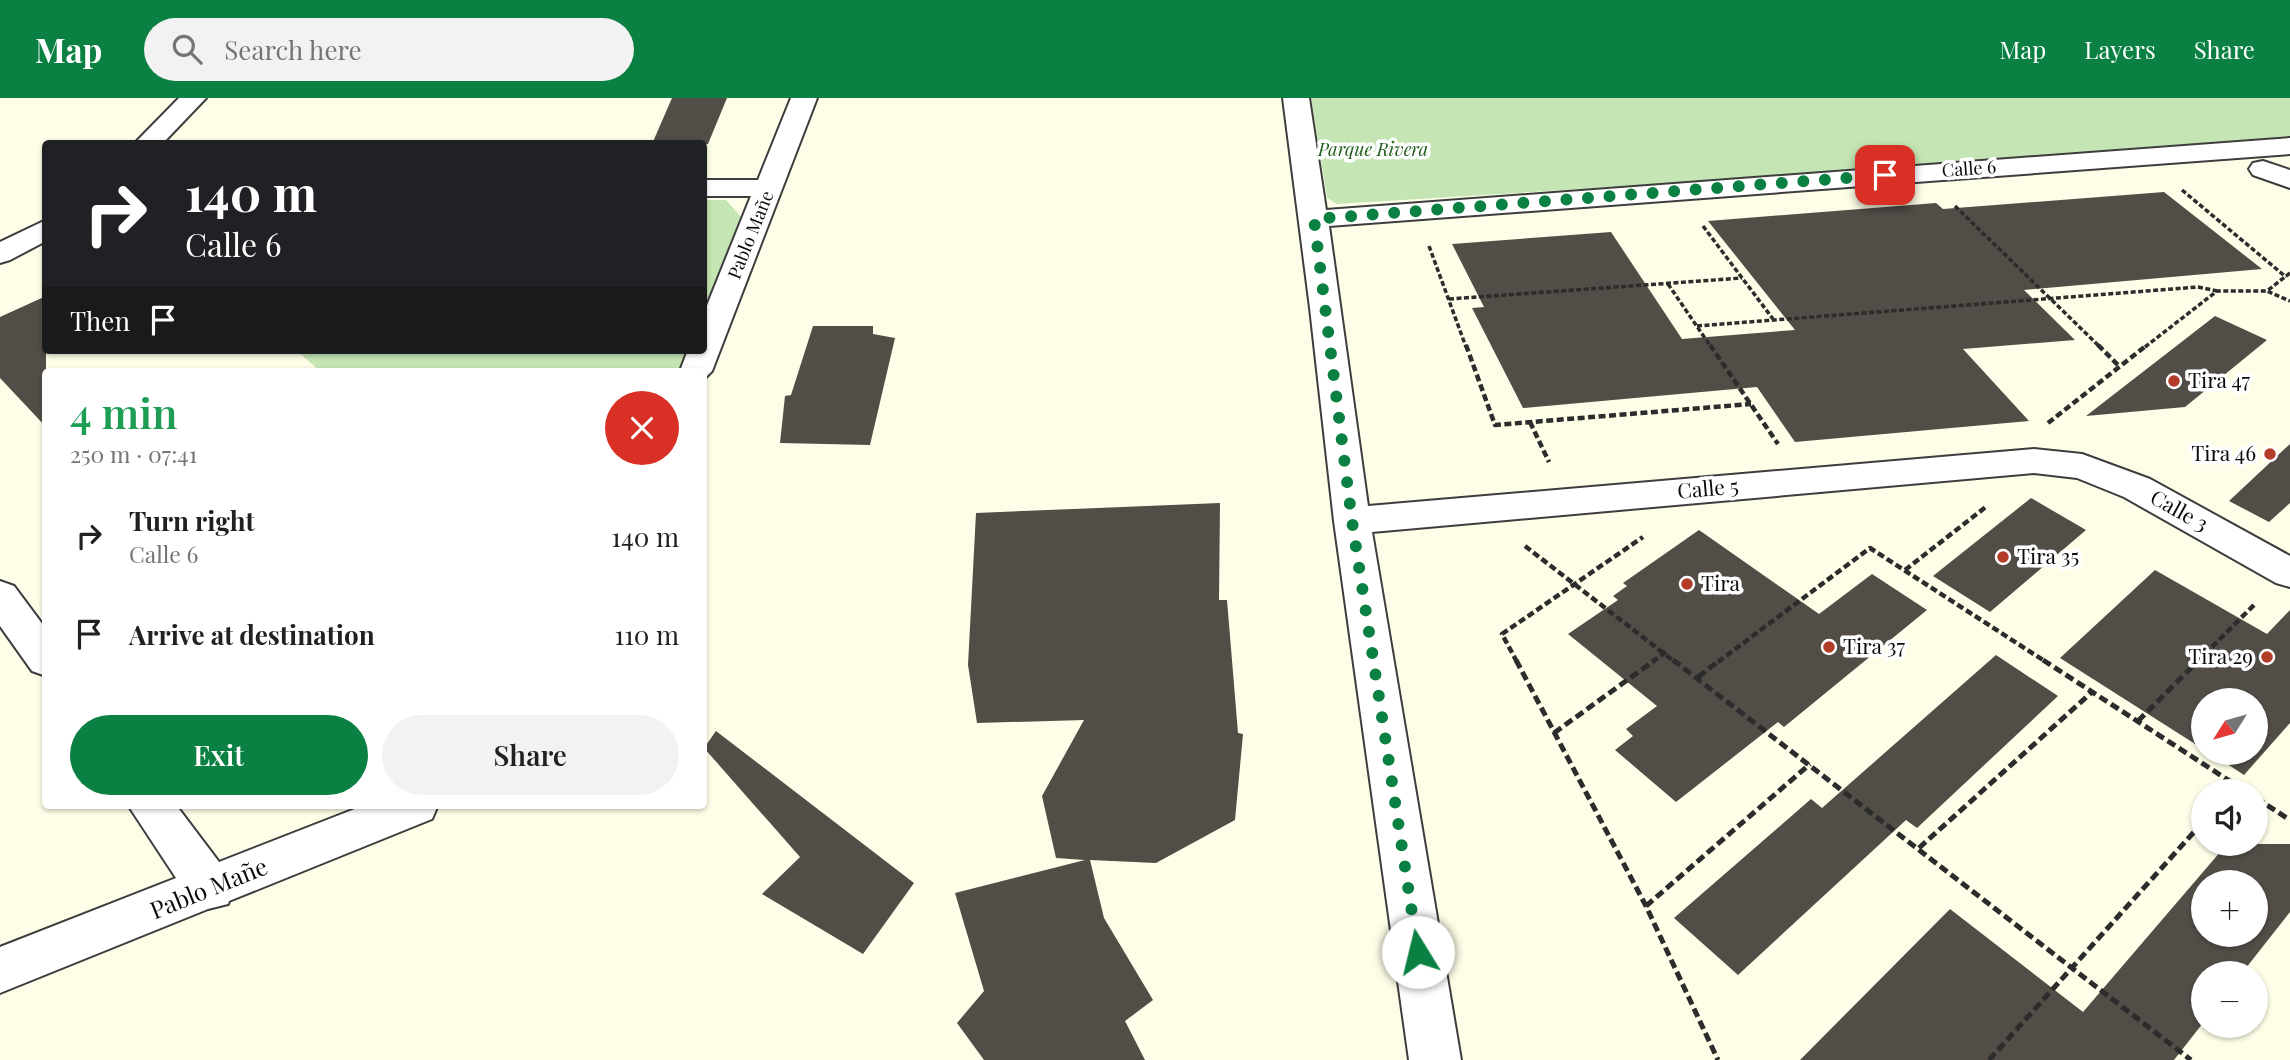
<!DOCTYPE html>
<html lang="en">
<head>
<meta charset="utf-8">
<style>
	:root { --surface:#fff; --page:#f2f2f2; --text:#202124; --muted:#757577; --accent:#0b8043 }
	body { margin:0; font-family:"Playfair Display",serif; background:var(--page); color:var(--text); height:100vh; display:flex; flex-direction:column; font-size:26px; white-space:nowrap }
	* { box-sizing:border-box; margin:0 }
	p { font-size:23px; color:var(--muted) }
	.icon { flex:none; width:38px; height:38px; fill:none; stroke:currentColor; stroke-width:2; stroke-linecap:round; stroke-linejoin:round }
	.map { position:relative; flex:1; overflow:hidden }
	.panel { position:absolute; left:42px; top:270px; width:665px; height:441px; display:flex; flex-direction:column; background:var(--surface); border-radius:7px; box-shadow:0 2px 5px #0004 }
	.panel>* { flex:none }
	.hud { position:absolute; left:42px; top:42px; width:665px; height:214px; border-radius:7px; box-shadow:0 2px 5px #0004; background:#202124; color:#fff; overflow:hidden }
	.needle { width:46px; rotate:233deg }
	.buttons { position:absolute; left:2191px; top:590px; display:grid; gap:14px }
	.buttons a { display:grid; place-items:center; width:77px; height:77px; border-radius:50%; background:var(--surface); box-shadow:0 2px 5px #0004; font-size:35px }
	.pin { position:absolute; display:grid; place-items:center; width:60px; height:60px; color:#fff; margin:-30px; border-radius:14px; box-shadow:0 4px 10px #0006 }
	.me { position:absolute; width:77px; margin:-38px; rotate:351deg; stroke-linejoin:round; filter:drop-shadow(0 0 5px #0008) }
	.turn { display:flex; align-items:center; gap:24px; height:147px; padding:0 28px; font-size:32px }
	.turn .icon { width:91px; height:91px; stroke-width:2.5 }
	.turn b { display:block; font-size:49px; line-height:60px }
	.then { display:flex; align-items:center; height:66px; padding:0 28px; background:#0003; gap:14px; font-size:26px }
	.round { display:grid; place-items:center; flex:none; width:74px; height:74px; border-radius:37px; background:var(--page) }
	.overview { display:flex; align-items:center; justify-content:space-between; height:119px; padding:0 28px }
	h1 { font-size:42px; font-weight:600; line-height:52px; color:#1e9e55 }
	.action { display:flex; gap:14px; margin-top:auto; padding:14px 28px }
	.action a { flex:1; height:80px; border-radius:42px; background:var(--accent); color:#fff; font-size:28px; font-weight:600; line-height:80px; text-align:center }
	.action a+a { background:var(--page); color:var(--text) }
	ul { padding:0; list-style:none }
	li { display:flex; align-items:center; gap:21px; height:98px; padding:0 28px }
	li div { flex:1 }
	li b { display:block; font-size:26px }
	li em { font-style:normal }
	header { display:flex; align-items:center; gap:42px; box-sizing:border-box; height:98px; padding:0 35px; background:var(--accent); color:#fff }
	header strong { font-size:33px }
	nav { display:flex; gap:38px; margin-inline-start:auto; font-size:24px }
	.search { width:490px; height:63px; background:var(--page); display:flex; align-items:center; gap:18px; box-sizing:border-box; padding:0 24px; border-radius:38px; color:var(--muted); font-size:26px }
	.map>svg:first-child { display:block }
	.green { fill:#c5e6b4 }
	.building { fill:#524d47; fill-rule:evenodd }
	.lines { fill:none; stroke-linecap:round; stroke-linejoin:round }
	.minor-casing { stroke:#3d3d3d; stroke-width:4 }
	.path-far2 { stroke:#2c2c2c; stroke-width:3.5; stroke-dasharray:5 2.5; stroke-linecap:butt }
	.path-far1 { stroke:#2c2c2c; stroke-width:4.5; stroke-dasharray:7 3.5; stroke-linecap:butt }
	.path { stroke:#2c2c2c; stroke-width:5; stroke-dasharray:9 4.5; stroke-linecap:butt }
	.minor { fill:#fff; fill-rule:evenodd }
	.route { stroke:#0b8043; stroke-width:12; stroke-dasharray:0 21.6 }
	.poi-dot { fill:#b33c29; stroke:#fff; stroke-width:2.5 }
	.labels { text-anchor:middle; stroke-width:7; stroke-linejoin:round; paint-order:stroke }
	.far-park-label { font-size:18px; font-style:italic; fill:#205e1e; stroke:#fff }
	.far-street-label { font-size:18px; fill:#0a0a0a; stroke:#fff }
	.poi-label { font-size:21px; fill:#0a0a0a; stroke:#fff; text-anchor:start }
	.street-label { font-size:21px; fill:#0a0a0a; stroke:#fff }
	.near-street-label { font-size:24px; fill:#0a0a0a; stroke:#fff }
</style>
</head>
<body>
<header>
<strong>Map</strong>
<div class="search"><svg class="icon" aria-label="search" viewBox="0 0 24 24"><circle cx="10" cy="10" r="6"/><path d="M15 15l6 6"/></svg>Search here</div>
<nav><a>Map</a><a>Layers</a><a>Share</a></nav>
</header>
<div class="map">
<svg width="2290" height="962" viewBox="0 0 2290 962">
	<rect width="100%" height="100%" fill="#fefee8"/>
	<!-- green -->
	<g class="green">
		<path d="M1311,0h979v44l-429,30 -524,32 -10,-6z"/>
		<path d="M704,102h22l16,18 -38,94z"/>
		<path d="M296,252h392l-9,21h-359z"/>
	</g>
	<!-- building -->
	<g class="building">
		<path d="M672,0h55l-19,46h-56z"/>
		<path d="M2164,94l98,77 -238,21 51,50 -112,9 66,72 -234,21 -38,-55 -234,21 -51,-100 12,-1 -32,-63 159,-12 71,107 113,-9 -87,-109 228,-18 7,6z"/>
		<path d="M46,198v131l-46,-49v-61z"/>
		<path d="M2215,218l52,24 -82,67 -99,9z"/>
		<path d="M813,228h60v8l22,4 -25,107 -90,-2 5,-47 6,-1z"/>
		<path d="M2290,346v59l-21,19 -40,-21z"/>
		<path d="M2031,400l55,32 -96,82 -57,-36z"/>
		<path d="M1220,405l-1,97h8l11,133 5,1 -8,86 -79,43 -66,-3 14,58 49,82 -28,21 20,39h-161l-27,-37 27,-32 -29,-98 130,-33 -29,-2 -14,-62 42,-76 -107,3 -9,-58 8,-152z"/>
		<path d="M1699,432l120,84 53,-40 55,36 -143,117 -6,-5 -102,80 -61,-52 18,-14 -7,-7 31,-23 -89,-72 50,-34 -5,-4 14,-10 -4,-3z"/>
		<path d="M2155,472l112,64 23,-24v113l-46,52 -35,-23h47v-52h-53v49l-143,-91z"/>
		<path d="M1996,557l62,41 -141,132 -11,-8 -168,155 -64,-57 137,-119 11,9z"/>
		<path d="M716,633l198,152 -51,71 -101,-60 38,-37 -96,-109z"/>
		<path d="M2227,746h63v68l-48,61h-39v50l-29,37h-374l150,-151 133,103zM2203,784h53v52h-53z"/>
	</g>
	<g class="lines">
		<!-- minor casing -->
		<g class="minor-casing">
			<g id="minor">
				<path d="M179,0h27l-44,46h-28z"/>
				<path d="M791,0h26l-105,273 -8,8v-8h-24l8,-21h16v-37l47,-117h-47v-16h54z"/>
				<path d="M1283,0h26l17,112 964,-72v16l-961,72 39,280 666,-57 48,5 68,25 140,77v31l-14,-4 -152,-86 -47,-19 -43,-5 -662,59 89,528h-52l-75,-539 -24,-213z"/>
				<path d="M2263,63l27,9v18l-37,-13 -4,-6 4,-6z"/>
				<path d="M46,122v21l-36,19 -10,3v-21z"/>
				<path d="M0,483l14,5 32,43v47l-14,-5 -32,-45z"/>
				<path d="M128,707h48l43,57 146,-57h73l-6,14 -203,82 -1,3 -20,5 -208,84v-46l176,-69z"/>
			</g>
		</g>
		<!-- path-far2 -->
		<g class="path-far2">
			<path d="M2182,92l104,87"/>
			<path d="M1955,108l145,141"/>
			<path d="M1703,128l70,93"/>
			<path d="M1429,148l37,101"/>
			<path d="M2290,175l-23,18 23,10"/>
			<path d="M1668,186l43,63"/>
			<path d="M1449,201l293,-21"/>
			<path d="M1697,228l501,-39 19,4"/>
			<path d="M2145,249l72,-56h50"/>
		</g>
		<!-- path-far1 -->
		<g class="path-far1">
			<path d="M1466,247l29,80 256,-21"/>
			<path d="M1710,247l68,99"/>
			<path d="M2098,247l22,22"/>
			<path d="M1530,324l19,40"/>
			<path d="M2048,325l99,-78"/>
			<path d="M1525,448l150,116"/>
			<path d="M1905,472l82,-64"/>
			<path d="M1517,564l-15,-28 141,-97"/>
			<path d="M1652,564l14,-10"/>
			<path d="M1718,564l152,-114 176,114"/>
			<path d="M2197,564l59,-59"/>
		</g>
		<!-- path -->
		<g class="path">
			<path d="M1516,562l130,246 72,154"/>
			<path d="M1673,562l518,400"/>
			<path d="M2043,562l202,131"/>
			<path d="M1698,579l22,-17"/>
			<path d="M2138,623l61,-61"/>
			<path d="M1554,635l101,-73"/>
			<path d="M2231,693l5,-6"/>
			<path d="M2256,700l34,22"/>
			<path d="M1919,750l173,-156"/>
			<path d="M1646,808l164,-142"/>
			<path d="M1989,962l214,-238"/>
		</g>
		<!-- minor -->
		<use href="#minor" class="minor"/>
	</g>
	<g class="lines">
		<!-- route -->
		<path class="route" d="M1418,854l-66,-431 -38,-302 571,-44"/>
	</g>
	<!-- markers -->
	<g class="poi-dot">
		<circle cx="2174" cy="283" r="7"/>
		<circle cx="2270" cy="356" r="7"/>
		<circle cx="2003" cy="459" r="7"/>
		<circle cx="1687" cy="486" r="7"/>
		<circle cx="1829" cy="549" r="7"/>
		<circle cx="2267" cy="559" r="7"/>
	</g>
	<g class="labels">
		<!-- far-park labels -->
		<g class="far-park-label">
			<text x="1373" y="58">Parque Rivera</text>
		</g>
		<!-- far-street labels -->
		<g class="far-street-label">
			<text transform="translate(1969 71) rotate(-4)" y="6">Calle 6</text>
			<text transform="translate(751 137) rotate(-68)" y="6">Pablo Mañe</text>
		</g>
		<!-- poi labels -->
		<g class="poi-label">
			<text x="2188" y="290">Tira 47</text>
			<text x="2256" y="363" text-anchor="end">Tira 46</text>
			<text x="2017" y="466">Tira 35</text>
			<text x="1701" y="493">Tira</text>
			<text x="1843" y="556">Tira 37</text>
			<text x="2253" y="566" text-anchor="end">Tira 29</text>
		</g>
		<!-- street labels -->
		<g class="street-label">
			<text transform="translate(1708 391) rotate(-5)" y="7">Calle 5</text>
			<text transform="translate(2179 413) rotate(29)" y="7">Calle 3</text>
		</g>
		<!-- near-street labels -->
		<g class="near-street-label">
			<text transform="translate(209 791) rotate(-22)" y="8">Pablo Mañe</text>
		</g>
	</g>
</svg>
<div class="buttons">
<a><svg class="needle" viewBox="-14 -14 28 28"><path d="M0-13l5 13h-10z" fill="#e53935"/><path d="M0 13l5-13h-10z" fill="#757577"/></svg></a>
<a><svg class="icon" aria-label="sound" viewBox="0 0 24 24"><path d="M4 9h4l5-4v14l-5-4H4zM17 9q2 3 0 6"/></svg></a>
<a>+</a>
<a>−</a>
</div>
<div class="pin" style="left:1885px;top:77px;background:#d93025"><svg class="icon" aria-label="arrive" viewBox="0 0 24 24"><path d="M6 21V4h12l-3 4 3 4H6"/></svg></div>
<svg class="me" style="left:1418px;top:854px" viewBox="-20 -20 40 40"><circle r="19" fill="#fff"/><path d="M0-13L10 11 0 6-10 11z" fill="#0b8043"/></svg>
<div class="hud">
<div class="turn"><svg class="icon" aria-label="right" viewBox="0 0 24 24"><path d="M7 20v-9h11M14 6l5 5-5 5"/></svg><div><b>140 m</b>Calle 6</div></div>
<div class="then">Then<svg class="icon" aria-label="arrive" viewBox="0 0 24 24"><path d="M6 21V4h12l-3 4 3 4H6"/></svg></div>
</div>
<section class="panel">
<div class="overview"><div><h1>4 min</h1><p>250 m · 07:41</p></div><a class="round" style="background:#d93025;color:#fff"><svg class="icon" aria-label="close" viewBox="0 0 24 24"><path d="M6 6l12 12M18 6L6 18"/></svg></a></div>
<ul>
<li><svg class="icon" aria-label="right" viewBox="0 0 24 24"><path d="M7 20v-9h11M14 6l5 5-5 5"/></svg><div><b>Turn right</b><p>Calle 6</p></div><em>140 m</em></li>
<li><svg class="icon" aria-label="arrive" viewBox="0 0 24 24"><path d="M6 21V4h12l-3 4 3 4H6"/></svg><div><b>Arrive at destination</b></div><em>110 m</em></li>
</ul>
<div class="action"><a>Exit</a><a>Share</a></div>
</section>
</div>
</body>
</html>
